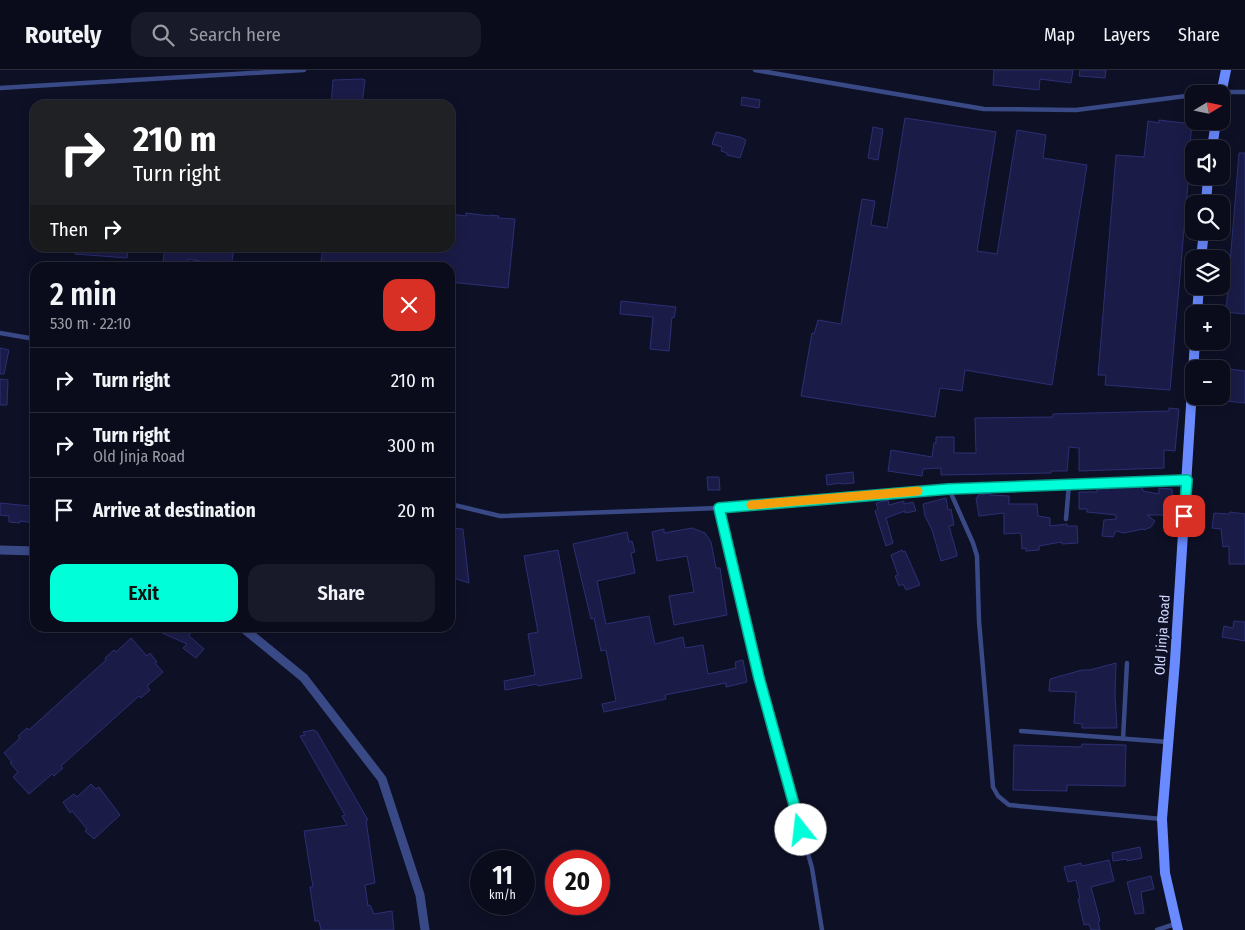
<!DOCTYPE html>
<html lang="en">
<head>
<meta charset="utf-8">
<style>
	:root { --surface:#0a0c1c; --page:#181a29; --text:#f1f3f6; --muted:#999ba3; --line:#2a2c3b; --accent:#00fed9 }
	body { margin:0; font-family:"Fira Sans Condensed",sans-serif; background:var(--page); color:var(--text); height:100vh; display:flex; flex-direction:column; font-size:19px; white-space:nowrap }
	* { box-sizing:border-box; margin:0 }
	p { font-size:16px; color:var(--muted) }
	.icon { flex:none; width:28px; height:28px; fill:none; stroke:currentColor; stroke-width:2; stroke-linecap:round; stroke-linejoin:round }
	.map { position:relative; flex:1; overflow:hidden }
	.details { position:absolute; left:30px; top:192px; width:425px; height:370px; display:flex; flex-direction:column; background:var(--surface); border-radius:15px; box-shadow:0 2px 12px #0003,0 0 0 1px var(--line) }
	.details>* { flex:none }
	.banner { position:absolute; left:30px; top:30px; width:425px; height:152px; border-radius:15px; box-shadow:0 2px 12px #0003,0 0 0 1px var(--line); background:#202124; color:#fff; overflow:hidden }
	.needle { width:32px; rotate:80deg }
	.tools { position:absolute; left:1185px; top:15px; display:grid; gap:10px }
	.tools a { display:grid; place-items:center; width:45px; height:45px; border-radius:10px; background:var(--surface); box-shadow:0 2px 12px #0003,0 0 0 1px var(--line); font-size:25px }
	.speed { position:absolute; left:470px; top:780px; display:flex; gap:10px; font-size:25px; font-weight:700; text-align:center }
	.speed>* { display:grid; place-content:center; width:65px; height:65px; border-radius:50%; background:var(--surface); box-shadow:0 2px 12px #0003,0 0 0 1px var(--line); line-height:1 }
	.speed small { font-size:12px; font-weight:400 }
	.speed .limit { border:8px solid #d22; background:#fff; color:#111 }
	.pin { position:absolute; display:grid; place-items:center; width:42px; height:42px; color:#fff; margin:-21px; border-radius:10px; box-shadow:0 2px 8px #0006 }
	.me { position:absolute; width:55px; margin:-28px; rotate:344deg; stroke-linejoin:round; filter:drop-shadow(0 0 4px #0008) }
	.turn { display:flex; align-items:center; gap:18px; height:105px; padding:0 20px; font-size:22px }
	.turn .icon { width:65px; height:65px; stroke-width:2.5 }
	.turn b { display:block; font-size:35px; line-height:42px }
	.then { display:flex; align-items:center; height:48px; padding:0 20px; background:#0003; gap:10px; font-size:19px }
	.round { display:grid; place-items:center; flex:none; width:52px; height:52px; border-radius:15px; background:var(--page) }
	.head { display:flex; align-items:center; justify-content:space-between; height:85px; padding:0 20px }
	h1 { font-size:30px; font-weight:600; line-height:38px }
	.primary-button { display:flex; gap:10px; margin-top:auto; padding:10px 20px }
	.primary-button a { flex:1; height:58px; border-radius:15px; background:var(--accent); color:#111; font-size:20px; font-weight:600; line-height:58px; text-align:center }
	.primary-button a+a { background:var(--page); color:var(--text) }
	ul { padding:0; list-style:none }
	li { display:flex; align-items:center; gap:15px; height:65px; padding:0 20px; border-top:1px solid var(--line) }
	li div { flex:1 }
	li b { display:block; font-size:19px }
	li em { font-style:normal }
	header { display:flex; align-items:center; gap:30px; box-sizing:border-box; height:70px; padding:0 25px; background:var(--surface); border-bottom:1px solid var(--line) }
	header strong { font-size:24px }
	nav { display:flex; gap:28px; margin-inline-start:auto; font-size:18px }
	.search { width:350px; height:45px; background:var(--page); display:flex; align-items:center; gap:12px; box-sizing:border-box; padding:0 18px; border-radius:15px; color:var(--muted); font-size:19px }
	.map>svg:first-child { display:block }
	.building { fill:#1a1c47; stroke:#2c2f74 }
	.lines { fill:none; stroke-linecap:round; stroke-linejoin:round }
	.lane { stroke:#394986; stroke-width:4.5 }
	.street { stroke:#394986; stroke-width:9 }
	.secondary { stroke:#6a8bff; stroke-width:10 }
	.route-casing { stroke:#00a58d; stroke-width:12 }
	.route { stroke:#00fed9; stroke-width:9 }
	.slow { stroke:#f59e0b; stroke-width:9 }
	.labels { text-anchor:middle; stroke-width:4; stroke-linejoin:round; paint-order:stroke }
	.street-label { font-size:14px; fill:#d3d9ff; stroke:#0e1026 }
</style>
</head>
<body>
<header>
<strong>Routely</strong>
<div class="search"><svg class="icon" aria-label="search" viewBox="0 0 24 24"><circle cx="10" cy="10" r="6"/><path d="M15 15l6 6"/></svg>Search here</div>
<nav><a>Map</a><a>Layers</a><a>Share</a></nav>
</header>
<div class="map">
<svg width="1245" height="860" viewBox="0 0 1245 860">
	<rect width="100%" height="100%" fill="#0e1026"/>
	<!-- building -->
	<g class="building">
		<path d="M994,0h79l-2,13 -31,-4 -1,11 -46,-5z"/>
		<path d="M1080,0h26l-1,8 -26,-2z"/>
		<path d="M362,9l3,1 -3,25h-31l2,-25z"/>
		<path d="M742,27l18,3 -1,8 -18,-3z"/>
		<path d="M905,48l91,14 -19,119 20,3 20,-124 29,5 -3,23 44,7 -35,220 -87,-15 -3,21 -22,-3 -5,29 -134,-21 11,-63 2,1 4,-14 23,4 21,-125 13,2 -4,24 16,3z"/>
		<path d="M1159,50l33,4 -4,37h2l-20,229 -65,-5 1,-10h-8l18,-220 28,2 4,-36 11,2z"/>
		<path d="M873,57l10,2 -5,31 -10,-2z"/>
		<path d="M716,62l24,5 6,3 -6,18 -13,-3v-2l-6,-2 1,-4 -10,-3z"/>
		<path d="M1239,83h6v161l-19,-2z"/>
		<path d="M466,143l24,3v-1l9,1 -1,2 17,1 -7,69 -58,-6v-14h-130l3,-20h127v-34l16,2z"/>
		<path d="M75,178h53l-1,10 -52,-4z"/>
		<path d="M165,178h69l-3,20h-24l-1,-6 -18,-3 -1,9h-25z"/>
		<path d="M621,231l55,6 -2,11 -2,-1 -3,34 -19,-2 3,-32 -33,-3z"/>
		<path d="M0,278l9,2 -5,24h-4z"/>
		<path d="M1229,299l16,2v32l-19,-2z"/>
		<path d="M0,309l8,1 -1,25h-7z"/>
		<path d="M1169,338l10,1 -1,10 -3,32 -11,-1v18l-85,3v-23l-10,-1 -2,24h-16v2l-110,2v-7l-18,1 -1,7 -34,-5 3,-21 41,7 2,-14h2v-6h18v16h22l-1,-35 78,-1v-3l116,-3z"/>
		<path d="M853,402l1,11 -13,1v-1l-14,2 -1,-10z"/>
		<path d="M707,407h12l1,13h-12z"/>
		<path d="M1123,416h19l1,5 16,3v-6l13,1 1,26h-26l8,6 -4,6 -7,3 -1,-1 -19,4 -8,-2 -3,6 -11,-1 2,-16 12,-1v-4l-29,-3v-3h-8v-17h18v-4l12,1v-2z"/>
		<path d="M990,423v2l19,1v8h28l1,12 12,2v8l17,-2v2h10l1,17 -16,1 -1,-2 -22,4v4l-13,1v-3l-4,1 -1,-16 -17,1v-21l-25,3 -3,-18 2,-1v-2z"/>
		<path d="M946,428l2,12 3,-1 3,16 -5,1 8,28v2l-16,5 -9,-31 -7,-14 -2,-12z"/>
		<path d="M888,430l1,5 15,-4v3l9,-2 3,9 -11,2v-2l-19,7 7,25 -7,3 -11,-35 3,-2 -2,-6z"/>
		<path d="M0,433l30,3 -1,4 6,1v12l-15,-2v2l-11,-1v-6l-9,-1z"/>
		<path d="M1230,442l15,2v50h-16v-18l-6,1 -2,-18 -9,-1 2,-15 15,1z"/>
		<path d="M450,458l13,1 6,54 -19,-6z"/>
		<path d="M692,458l13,5 6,9 5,26h4l7,47 -53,10 -5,-29 25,-4 -7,-36 -30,5 -5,-29 12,-3v4z"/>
		<path d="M627,462l2,10 3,-1 3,11 -4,1 4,20 -38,8 9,43 43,-8 6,28 28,-7 2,11 18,-3 5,29 28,-6 -1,-6 8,-2 4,22 -21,5v-4l-61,12 1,4 -62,13 -2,-8 14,-3 -10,-51 -5,1 -7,-33 -3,1 -18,-75z"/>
		<path d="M558,480l24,128 -44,8 -1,-2 -32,6 -1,-9 31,-6 -7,-41 10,-2 -14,-76z"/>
		<path d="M902,480l1,2 2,-1 15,34 -14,5 -3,-6 -4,2 -4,-10 3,-1 -7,-20z"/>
		<path d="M1234,551l11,1v19l-23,-4 2,-11 9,2z"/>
		<path d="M151,558h42l-4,8 15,13 -8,9 -13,-10 4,-4z"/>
		<path d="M131,568l16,18 3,-3 7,9 -2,1 8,9 -16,14 3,4 -9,8 -2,-2 -78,70 2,2 -9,8 -2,-2 -23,20 -16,-17 5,-5 -8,-9 2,-1 -8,-9 16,-15 -2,-2 9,-8 2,2 77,-70 -1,-2 9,-8 2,2z"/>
		<path d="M1116,593l-1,32 2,33h-35v-4l-8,-1 2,-31 -27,-1 1,-12 32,-9h8z"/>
		<path d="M314,660l3,2 51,88h-2l9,63 -10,2 3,21 2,-1 4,9 18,-3 2,19h-73l-2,-9h-4l-5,-34h3l-9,-56 43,-6 -5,-9 3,-1 -45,-79 5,-1 -2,-3z"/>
		<path d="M1082,674l44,1 -1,41 -58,-1v6l-54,-1 1,-45 67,2z"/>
		<path d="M91,714l5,5 3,-2 21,28 -26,24 -9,-8 2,-2 -15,-18 -2,2 -7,-11 11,-8 3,3z"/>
		<path d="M1140,777l2,11 -15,3v-2l-14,2 -1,-8z"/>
		<path d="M1109,790l5,21 -23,6 9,34 -2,1 2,8h-9l-2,-6 -5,1 -6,-26h2l-4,-19 -8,2 -4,-15 17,-4 1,3z"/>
		<path d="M1151,806l3,13 -13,3 3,21 -9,1 -8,-32z"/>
	</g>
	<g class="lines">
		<!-- lane -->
		<g class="lane">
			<path d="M755,0l229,39 92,1 118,-15"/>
			<path d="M0,18l304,-18"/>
			<path d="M1205,24l16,-2h24"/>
			<path d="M0,263l35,6"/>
			<path d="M949,419l24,54 4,13 2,65 14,166 5,9 11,9 153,14"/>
			<path d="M450,434l50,12 219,-8 230,-19 236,-9"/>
			<path d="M719,438l40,170 53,190 10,62"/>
			<path d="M1066,449l3,-35"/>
			<path d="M1021,661l147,11"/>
			<path d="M1123,669l4,-76"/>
			<path d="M1157,860l18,-6"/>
		</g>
		<!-- street -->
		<g class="street">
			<path d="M0,480l35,1"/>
			<path d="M243,558l61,50 78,101 38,116 5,35"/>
		</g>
		<!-- secondary -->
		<g class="secondary">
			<path d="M1221,24l5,-24"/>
			<path d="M1212,79l4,-28"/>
			<path d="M1206,134l2,-28"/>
			<path d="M1201,189l3,-28"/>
			<path d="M1197,244l2,-28"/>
			<path d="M1178,860l-13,-57 -3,-54 13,-158 20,-320"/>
		</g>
	</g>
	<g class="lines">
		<!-- route casing -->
		<g class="route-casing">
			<path id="route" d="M801,760l-42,-152 -40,-170 230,-19 238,-9 -3,36"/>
		</g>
		<!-- route -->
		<use href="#route" class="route"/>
		<!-- slow -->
		<path class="slow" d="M751,435l167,-14"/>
	</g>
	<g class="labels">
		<!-- street labels -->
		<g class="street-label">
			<text transform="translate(1162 565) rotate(-86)" y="5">Old Jinja Road</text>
		</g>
	</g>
</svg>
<div class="tools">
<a><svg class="needle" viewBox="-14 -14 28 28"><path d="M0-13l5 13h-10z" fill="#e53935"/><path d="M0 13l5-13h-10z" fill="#999ba3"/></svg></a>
<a><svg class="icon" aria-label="sound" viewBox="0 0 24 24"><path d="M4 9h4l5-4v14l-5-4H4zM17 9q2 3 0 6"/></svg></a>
<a><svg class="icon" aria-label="search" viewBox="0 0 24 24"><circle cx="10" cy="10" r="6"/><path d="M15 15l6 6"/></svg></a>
<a><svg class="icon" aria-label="layers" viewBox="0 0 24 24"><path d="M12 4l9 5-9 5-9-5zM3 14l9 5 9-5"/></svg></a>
<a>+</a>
<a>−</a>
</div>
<div class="speed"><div>11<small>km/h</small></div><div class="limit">20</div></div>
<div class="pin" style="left:1184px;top:446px;background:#d93025"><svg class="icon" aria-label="arrive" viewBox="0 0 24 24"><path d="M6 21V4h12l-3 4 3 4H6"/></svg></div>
<svg class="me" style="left:801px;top:760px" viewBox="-20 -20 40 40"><circle r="19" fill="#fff"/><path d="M0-13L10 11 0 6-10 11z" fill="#00fed9"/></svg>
<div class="banner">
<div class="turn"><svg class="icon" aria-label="right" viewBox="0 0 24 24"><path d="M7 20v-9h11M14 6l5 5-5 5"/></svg><div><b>210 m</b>Turn right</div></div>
<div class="then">Then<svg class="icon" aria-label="right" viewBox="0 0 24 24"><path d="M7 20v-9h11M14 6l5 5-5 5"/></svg></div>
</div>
<section class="details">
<div class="head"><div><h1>2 min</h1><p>530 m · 22:10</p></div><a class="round" style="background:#d93025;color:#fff"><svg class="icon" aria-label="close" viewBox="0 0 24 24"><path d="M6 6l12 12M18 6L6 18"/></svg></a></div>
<ul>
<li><svg class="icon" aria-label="right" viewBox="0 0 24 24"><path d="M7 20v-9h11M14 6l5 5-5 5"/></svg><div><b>Turn right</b></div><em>210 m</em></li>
<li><svg class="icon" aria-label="right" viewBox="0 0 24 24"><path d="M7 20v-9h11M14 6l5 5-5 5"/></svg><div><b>Turn right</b><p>Old Jinja Road</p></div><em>300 m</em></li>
<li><svg class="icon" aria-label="arrive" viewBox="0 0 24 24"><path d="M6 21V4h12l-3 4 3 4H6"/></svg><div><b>Arrive at destination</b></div><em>20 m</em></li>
</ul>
<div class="primary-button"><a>Exit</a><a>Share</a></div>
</section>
</div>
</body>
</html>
